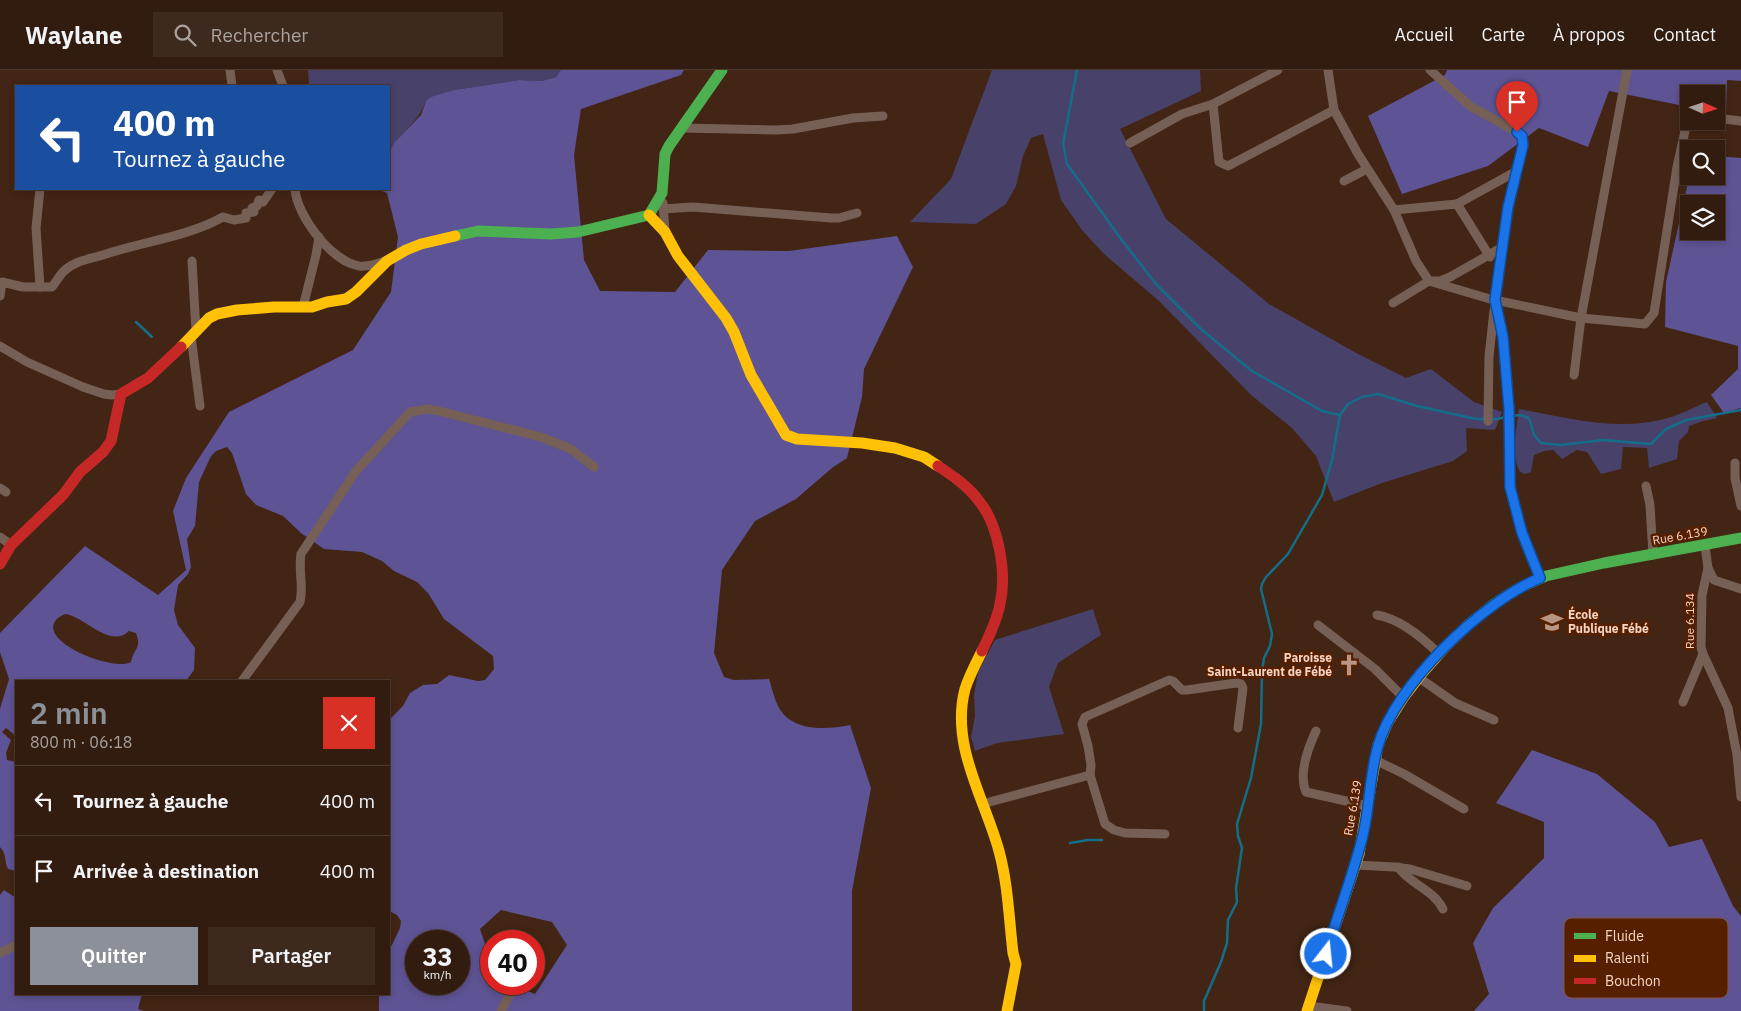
<!DOCTYPE html>
<html lang="fr">
<head>
<meta charset="utf-8">
<style>
	:root { --surface:#321c0f; --page:#3d291d; --text:#f1f3f6; --muted:#a8a19e; --line:#4d3a2f; --accent:#8c9099 }
	body { margin:0; font-family:"IBM Plex Sans",sans-serif; background:var(--page); color:var(--text); height:100vh; display:flex; flex-direction:column; font-size:19px; white-space:nowrap }
	* { box-sizing:border-box; margin:0 }
	p { font-size:16px; color:var(--muted) }
	.icon { flex:none; width:28px; height:28px; fill:none; stroke:currentColor; stroke-width:2; stroke-linecap:round; stroke-linejoin:round }
	.map { position:relative; flex:1; overflow:hidden }
	.details { position:absolute; left:15px; top:610px; width:375px; height:315px; display:flex; flex-direction:column; background:var(--surface); border-radius:0px; box-shadow:0 2px 8px #0003,0 0 0 1px var(--line) }
	.details>* { flex:none }
	.guide { position:absolute; left:15px; top:15px; width:375px; height:105px; border-radius:0px; box-shadow:0 2px 8px #0003,0 0 0 1px var(--line); background:#1a4fa0; color:#fff; overflow:hidden }
	.needle { width:32px; rotate:93deg }
	.tools { position:absolute; left:1680px; top:15px; display:grid; gap:10px }
	.tools a { display:grid; place-items:center; width:45px; height:45px; border-radius:0px; background:var(--surface); box-shadow:0 2px 8px #0003,0 0 0 1px var(--line); font-size:25px }
	.speed { position:absolute; left:405px; top:860px; display:flex; gap:10px; font-size:25px; font-weight:700; text-align:center }
	.speed>* { display:grid; place-content:center; width:65px; height:65px; border-radius:50%; background:var(--surface); box-shadow:0 2px 8px #0003,0 0 0 1px var(--line); line-height:1 }
	.speed small { font-size:12px; font-weight:400 }
	.speed .limit { border:8px solid #d22; background:#fff; color:#111 }
	.pin { position:absolute; display:grid; place-items:center; width:42px; height:42px; color:#fff; margin:-51px -21px; border-radius:50% 50% 50% 0; rotate:-45deg; box-shadow:0 0 5px #0007 }
	.pin .icon { rotate:45deg }
	.me { position:absolute; width:55px; margin:-28px; rotate:16deg; stroke-linejoin:round; filter:drop-shadow(0 0 4px #0008) }
	.turn { display:flex; align-items:center; gap:18px; height:105px; padding:0 15px; font-size:22px }
	.turn .icon { width:65px; height:65px; stroke-width:2.5 }
	.turn b { display:block; font-size:35px; line-height:42px }
	.round { display:grid; place-items:center; flex:none; width:52px; height:52px; border-radius:0px; background:var(--page) }
	.summary { display:flex; align-items:center; justify-content:space-between; height:85px; padding:0 15px }
	h1 { font-size:30px; font-weight:600; line-height:38px; color:var(--accent) }
	.button { display:flex; gap:10px; margin-top:auto; padding:10px 15px }
	.button a { flex:1; height:58px; border-radius:0px; background:var(--accent); color:#fff; font-size:20px; font-weight:600; line-height:58px; text-align:center }
	.button a+a { background:var(--page); color:var(--text) }
	ul { padding:0; list-style:none }
	li { display:flex; align-items:center; gap:15px; height:70px; padding:0 15px; border-top:1px solid var(--line) }
	li div { flex:1 }
	li b { display:block; font-size:19px }
	li em { font-style:normal }
	header { display:flex; align-items:center; gap:30px; box-sizing:border-box; height:70px; padding:0 25px; background:var(--surface); border-bottom:1px solid var(--line) }
	header strong { font-size:24px }
	nav { display:flex; gap:28px; margin-inline-start:auto; font-size:18px }
	.search { width:350px; height:45px; background:var(--page); display:flex; align-items:center; gap:12px; box-sizing:border-box; padding:0 18px; border-radius:0px; color:var(--muted); font-size:19px }
	.map>svg:first-child { display:block }
	.green { fill:#48416a }
	.forest { fill:#5e5394; fill-rule:evenodd }
	.lines { fill:none; stroke-linecap:round; stroke-linejoin:round }
	.stream { stroke:#156e89; stroke-width:2.5 }
	.street { stroke:#766056; stroke-width:9 }
	.fast { stroke:#4caf50; stroke-width:11 }
	.slow { stroke:#ffc107; stroke-width:11 }
	.jam { stroke:#c62828; stroke-width:11 }
	.route-casing { stroke:#114b97; stroke-width:12 }
	.route { stroke:#1a73e8; stroke-width:9 }
	.labels { text-anchor:middle; stroke-width:5; stroke-linejoin:round; paint-order:stroke }
	.street-label { font-size:12px; fill:#f6d3c3; stroke:#561f00 }
	.poi-label { font-size:12px; font-weight:bold; fill:#f6d3c3; stroke:#561f00; text-anchor:start }
	.key { fill:#561f00; stroke:#86553a; stroke-width:1 }
	.key-label { font-size:14px; fill:#f6d3c3 }
</style>
</head>
<body>
<header>
<strong>Waylane</strong>
<div class="search"><svg class="icon" aria-label="search" viewBox="0 0 24 24"><circle cx="10" cy="10" r="6"/><path d="M15 15l6 6"/></svg>Rechercher</div>
<nav><a>Accueil</a><a>Carte</a><a>À propos</a><a>Contact</a></nav>
</header>
<div class="map">
<svg width="1741" height="941" viewBox="0 0 1741 941">
	<rect width="100%" height="100%" fill="#422514"/>
	<!-- green -->
	<g class="green">
		<path d="M308,0h253l-5,7 -14,4 -23,-1 -65,10 -28,11c-9,24 -27,31 -37,53v-68h-80z"/>
		<path d="M992,0h208l1,21 -81,38 46,90 103,85 89,50 48,24 25,-9 43,33 28,10 -7,18 -29,-2 1,23 -14,10 -71,22 -48,19 -18,-46 -24,-28 -41,-33 -92,-94 -55,-47 -22,-24 -21,-30 -18,-66 -12,4 -8,18 -7,30 -10,18 -30,20 -66,-2 41,-43z"/>
		<path d="M1707,332l10,16 -14,3 -14,5 -1,6 -9,9 -2,18 -28,9 -2,-20 -24,-1 -2,22 -20,5 -14,-22 -10,-2 -15,9 -9,-9 -9,1 -10,4 -3,17 -6,2 -5,-2c-10,-18 -3,-44 -1,-63 46,8 95,22 141,11 16,-3 32,-12 47,-18z"/>
		<path d="M1093,539l8,26 -43,28 -9,24 15,47 -67,9 -22,8 -4,-14 4,-21 -1,-21 4,-23 17,-32z"/>
	</g>
	<!-- forest -->
	<g class="forest">
		<path d="M561,0h123l-3,5 -100,34 -7,46 10,105 16,31 75,1 33,-42 81,1 108,-15 16,31 -49,102 -2,28 -15,61 -15,10 -36,31 -41,22 -33,49 -8,83 10,24 10,3 35,-1c3,9 5,19 9,27 13,26 48,24 72,19l21,63 -19,103v120h-473v-17h10v-43l11,-23 1,-7 -4,-6 -8,-4v-191l14,-14 7,-13 13,-8 14,-1 12,-9 29,6 7,-1 9,-11 -1,-13 -49,-37 -16,-26 -11,-11 -23,-11 -12,-10 -20,-9 -38,-3 -23,-16 -18,-17 -27,-11 -10,-11 -14,-41 -5,-6 -11,4 -5,5 -12,26 -4,44 -8,13 4,28 -3,7 -10,11 -4,25 4,15 17,23 -1,22 -8,11h-170v55l-10,-8 -4,4 9,8 -5,13 1,7 9,2v109l-8,-2c-4,-8 -1,-15 -8,-22v-138l9,-30 -9,-27v-19l85,-87 73,49 28,-25 -13,-59 13,-33 43,-66 124,-62 38,-58 7,-55 -11,-44 -10,-4h12v-35l5,-11 27,-28 5,-14 5,-4 23,-7 65,-10 23,1 14,-4zM66,544c20,4 45,35 63,17l7,2c6,16 -2,14 -5,29 -15,9 -78,-14 -78,-35 1,-8 7,-11 13,-13zM501,840l51,12 15,23 -32,49 -24,-10h-20v-22l-11,-33zM416,871h43v43h-43z"/>
		<path d="M1447,0h294v11l-14,-1 -1,34 -10,-2v-18h-27v13l-80,-16 -21,56 -49,-19 -51,38 -86,28 -34,-78 77,-41z"/>
		<path d="M1716,86l25,2v256l-1,-6 -16,5 -13,-18 27,-26v-23l-73,-19 1,-45 21,-95 4,-11h25zM1689,134h27v27h-27z"/>
		<path d="M1532,680l65,24 58,48 14,25 33,-8 31,67 8,10v95h-267l15,-17 -16,-51 20,-35 51,-50v-36l-48,-19z"/>
		<path d="M4,820l12,8v96h126l-4,15 6,2h-144v-116z"/>
	</g>
	<g class="lines">
		<!-- stream -->
		<g class="stream">
			<path d="M1077,0l-14,74 4,20 54,75 35,45 46,46 50,41 70,40 18,4"/>
			<path d="M136,252l16,15"/>
			<path d="M1512,346l8,-1 9,3 5,17 7,8 20,2 42,-5 48,4 15,-15 20,-9 55,-10"/>
			<path d="M1070,773l18,-3h14"/>
			<path d="M1204,941v-10l17,-39 6,-19 1,-23 9,-18 -1,-14 6,-40 -4,-12 -1,-12 14,-46 10,-54 1,-52 2,-14 6,-12 2,-12 -11,-45 1,-5 4,-7 22,-23 34,-59 10,-35 8,-45 8,-11 14,-7 16,-3 39,12 59,13h21l9,-2"/>
		</g>
		<!-- street -->
		<g class="street">
			<path d="M230,0l2,16"/>
			<path d="M277,0l6,16"/>
			<path d="M1278,0l-65,34 6,58 9,4 106,-56"/>
			<path d="M1328,0l6,40 24,44 36,56 22,51 13,20h11l10,-4 51,-29"/>
			<path d="M1430,0l40,36 47,26 5,4 1,4 -15,67 -7,41 -12,108 -1,65"/>
			<path d="M1716,48l25,3"/>
			<path d="M682,58l95,2 16,-1 60,-11 30,-2"/>
			<path d="M1130,73l52,-29 31,-10"/>
			<path d="M1344,111l23,-12"/>
			<path d="M295,119c2,27 36,72 64,77 9,1 18,-2 26,-5"/>
			<path d="M663,133l2,29"/>
			<path d="M1457,134l58,-32"/>
			<path d="M663,139l30,-2 138,11h8l18,-5"/>
			<path d="M1394,140l63,-6 33,53"/>
			<path d="M192,191l4,70"/>
			<path d="M40,217h12c4,-5 7,-11 12,-16 11,-11 28,-12 42,-17 39,-13 81,-17 117,-37l11,3 12,-2v-5l8,-1 -2,-4 5,-2 2,-6 4,2 9,-13"/>
			<path d="M0,226l2,-14 21,5h17l-4,-59 4,-39"/>
			<path d="M1393,233l36,-22 61,18 91,19 64,6 9,-11 23,-146 12,-54"/>
			<path d="M303,237l13,-52 3,-18"/>
			<path d="M1497,237l6,30 6,72 1,78 12,46 17,45"/>
			<path d="M191,266l9,70"/>
			<path d="M0,276l27,16 56,25 21,7 8,1 9,-1"/>
			<path d="M1574,305l7,-57 46,-248"/>
			<path d="M1735,393v15l6,28"/>
			<path d="M1646,416l4,19 3,50"/>
			<path d="M0,418l6,4"/>
			<path d="M0,467l11,8"/>
			<path d="M1705,476l3,22 6,12 27,9"/>
			<path d="M1377,545c23,4 46,23 62,39"/>
			<path d="M1318,555l57,44 28,28"/>
			<path d="M1703,584l25,54 9,47 4,42"/>
			<path d="M1418,607l37,26 39,17"/>
			<path d="M242,611l58,-79c4,-17 -2,-31 1,-48l55,-83 54,-59 17,-3 12,2 102,26 30,12 23,18"/>
			<path d="M1683,632l20,-48 -2,-7 1,-52 6,-27"/>
			<path d="M1316,661c-8,17 -18,42 -10,61l62,14"/>
			<path d="M1375,690l29,14 60,35"/>
			<path d="M982,734l108,-29"/>
			<path d="M1165,764l-40,-1 -11,-3 -9,-6 -15,-49 1,-10 -3,-19 -6,-22 3,-7 84,-37 4,1 9,9h5l49,-7 5,1 2,4 -5,40"/>
			<path d="M1356,795l38,2 16,2 57,17"/>
			<path d="M1398,797c13,18 35,22 45,42"/>
			<path d="M0,883l16,-8"/>
			<path d="M1309,936l38,5"/>
			<path d="M501,941l15,-27"/>
		</g>
		<!-- fast -->
		<g class="fast">
			<path d="M455,166l23,-5 73,3 27,-2 71,-17 13,-22 3,-39 4,-8 53,-76"/>
			<path d="M1469,554l25,-20 25,-16 27,-12 58,-13 137,-25"/>
		</g>
		<!-- slow -->
		<g class="slow">
			<path d="M649,145l16,17 13,24 48,62 8,14 17,43 35,60 11,4 65,4 33,5 29,9 14,9"/>
			<path d="M181,277l28,-29 8,-4 20,-4 37,-3h38l15,-5 19,-3 10,-7 31,-31 19,-11 15,-6 34,-8"/>
			<path d="M982,581c-6,12 -13,25 -17,38 -15,57 20,110 34,162 9,33 10,68 14,102l3,11 -9,47"/>
			<path d="M1307,941l52,-157 19,-109 10,-23 15,-24 20,-26 22,-25 24,-23"/>
		</g>
		<!-- jam -->
		<g class="jam">
			<path d="M938,396c15,10 30,20 41,35 20,24 28,73 21,103 -3,17 -11,32 -18,47"/>
			<path d="M0,494l11,-19 52,-50 17,-23 23,-20 8,-11 10,-47 27,-16 33,-31"/>
		</g>
	</g>
	<g class="lines">
		<!-- route casing -->
		<g class="route-casing">
			<path id="route" d="M1326,884c11,-38 26,-76 36,-115 8,-30 7,-63 16,-93 17,-61 104,-144 162,-168l-18,-45 -12,-46 -1,-78 -6,-72 -8,-37 13,-93 15,-62 -1,-9 -5,-4"/>
		</g>
		<!-- route -->
		<use href="#route" class="route"/>
	</g>
	<!-- icons -->
	<defs>
		<g id="school-bare" transform="scale(1.725)"><path d="M0-5L7-2L0 1L-7-2ZM-4 1L0 2.5L4 1V4Q0 6-4 4Z" fill="#b79686" stroke="#561f00" stroke-width="2.5" paint-order="stroke"/></g>
		<g id="church-bare" transform="scale(1.725)"><path d="M-1.2-6h2.4v3.5h3.3v2.4h-3.3V6h-2.4V-.1h-3.3v-2.4h3.3Z" fill="#b79686" stroke="#561f00" stroke-width="2.5" paint-order="stroke"/></g>
	</defs>
	<g fill-rule="evenodd">
		<use href="#school-bare" x="1552" y="552"/>
		<use href="#church-bare" x="1349" y="595"/>
	</g>
	<g class="labels">
		<!-- street labels -->
		<g class="street-label">
			<text transform="translate(1680 466) rotate(-10)" y="4">Rue 6.139</text>
			<text transform="translate(1690 551) rotate(-90)" y="4">Rue 6.134</text>
			<text transform="translate(1353 738) rotate(-80)" y="4">Rue 6.139</text>
		</g>
		<!-- poi labels -->
		<g class="poi-label">
			<text x="1568" y="549">École<tspan x="1568" dy="14">Publique Fébé</tspan></text>
			<text x="1332" y="592" text-anchor="end">Paroisse<tspan x="1332" dy="14">Saint-Laurent de Fébé</tspan></text>
		</g>
	</g>
	<!-- legend -->
	<rect x="1564" y="848" width="164" height="80" rx="8" class="key"/>
	<rect x="1574" y="863" width="22" height="6" fill="#4caf50"/>
	<rect x="1574" y="885" width="22" height="7" fill="#ffc107"/>
	<rect x="1574" y="908" width="22" height="6" fill="#c62828"/>
	<g class="key-label">
		<text x="1605" y="871">Fluide</text>
		<text x="1605" y="893">Ralenti</text>
		<text x="1605" y="916">Bouchon</text>
	</g>
</svg>
<div class="tools">
<a><svg class="needle" viewBox="-14 -14 28 28"><path d="M0-13l5 13h-10z" fill="#e53935"/><path d="M0 13l5-13h-10z" fill="#a8a19e"/></svg></a>
<a><svg class="icon" aria-label="search" viewBox="0 0 24 24"><circle cx="10" cy="10" r="6"/><path d="M15 15l6 6"/></svg></a>
<a><svg class="icon" aria-label="layers" viewBox="0 0 24 24"><path d="M12 4l9 5-9 5-9-5zM3 14l9 5 9-5"/></svg></a>
</div>
<div class="speed"><div>33<small>km/h</small></div><div class="limit">40</div></div>
<div class="pin" style="left:1517px;top:62px;background:#d93025"><svg class="icon" aria-label="arrive" viewBox="0 0 24 24"><path d="M6 21V4h12l-3 4 3 4H6"/></svg></div>
<svg class="me" style="left:1326px;top:884px" viewBox="-20 -20 40 40"><circle r="17" fill="#1a73e8" stroke="#fff" stroke-width="3"/><path d="M0-11L8 9 0 5-8 9z" fill="#fff"/></svg>
<div class="guide">
<div class="turn"><svg class="icon" aria-label="left" viewBox="0 0 24 24"><path d="M17 20v-9H6M10 6l-5 5 5 5"/></svg><div><b>400 m</b>Tournez à gauche</div></div>
</div>
<section class="details">
<div class="summary"><div><h1>2 min</h1><p>800 m · 06:18</p></div><a class="round" style="background:#d93025;color:#fff"><svg class="icon" aria-label="close" viewBox="0 0 24 24"><path d="M6 6l12 12M18 6L6 18"/></svg></a></div>
<ul>
<li><svg class="icon" aria-label="left" viewBox="0 0 24 24"><path d="M17 20v-9H6M10 6l-5 5 5 5"/></svg><div><b>Tournez à gauche</b></div><em>400 m</em></li>
<li><svg class="icon" aria-label="arrive" viewBox="0 0 24 24"><path d="M6 21V4h12l-3 4 3 4H6"/></svg><div><b>Arrivée à destination</b></div><em>400 m</em></li>
</ul>
<div class="button"><a>Quitter</a><a>Partager</a></div>
</section>
</div>
</body>
</html>
